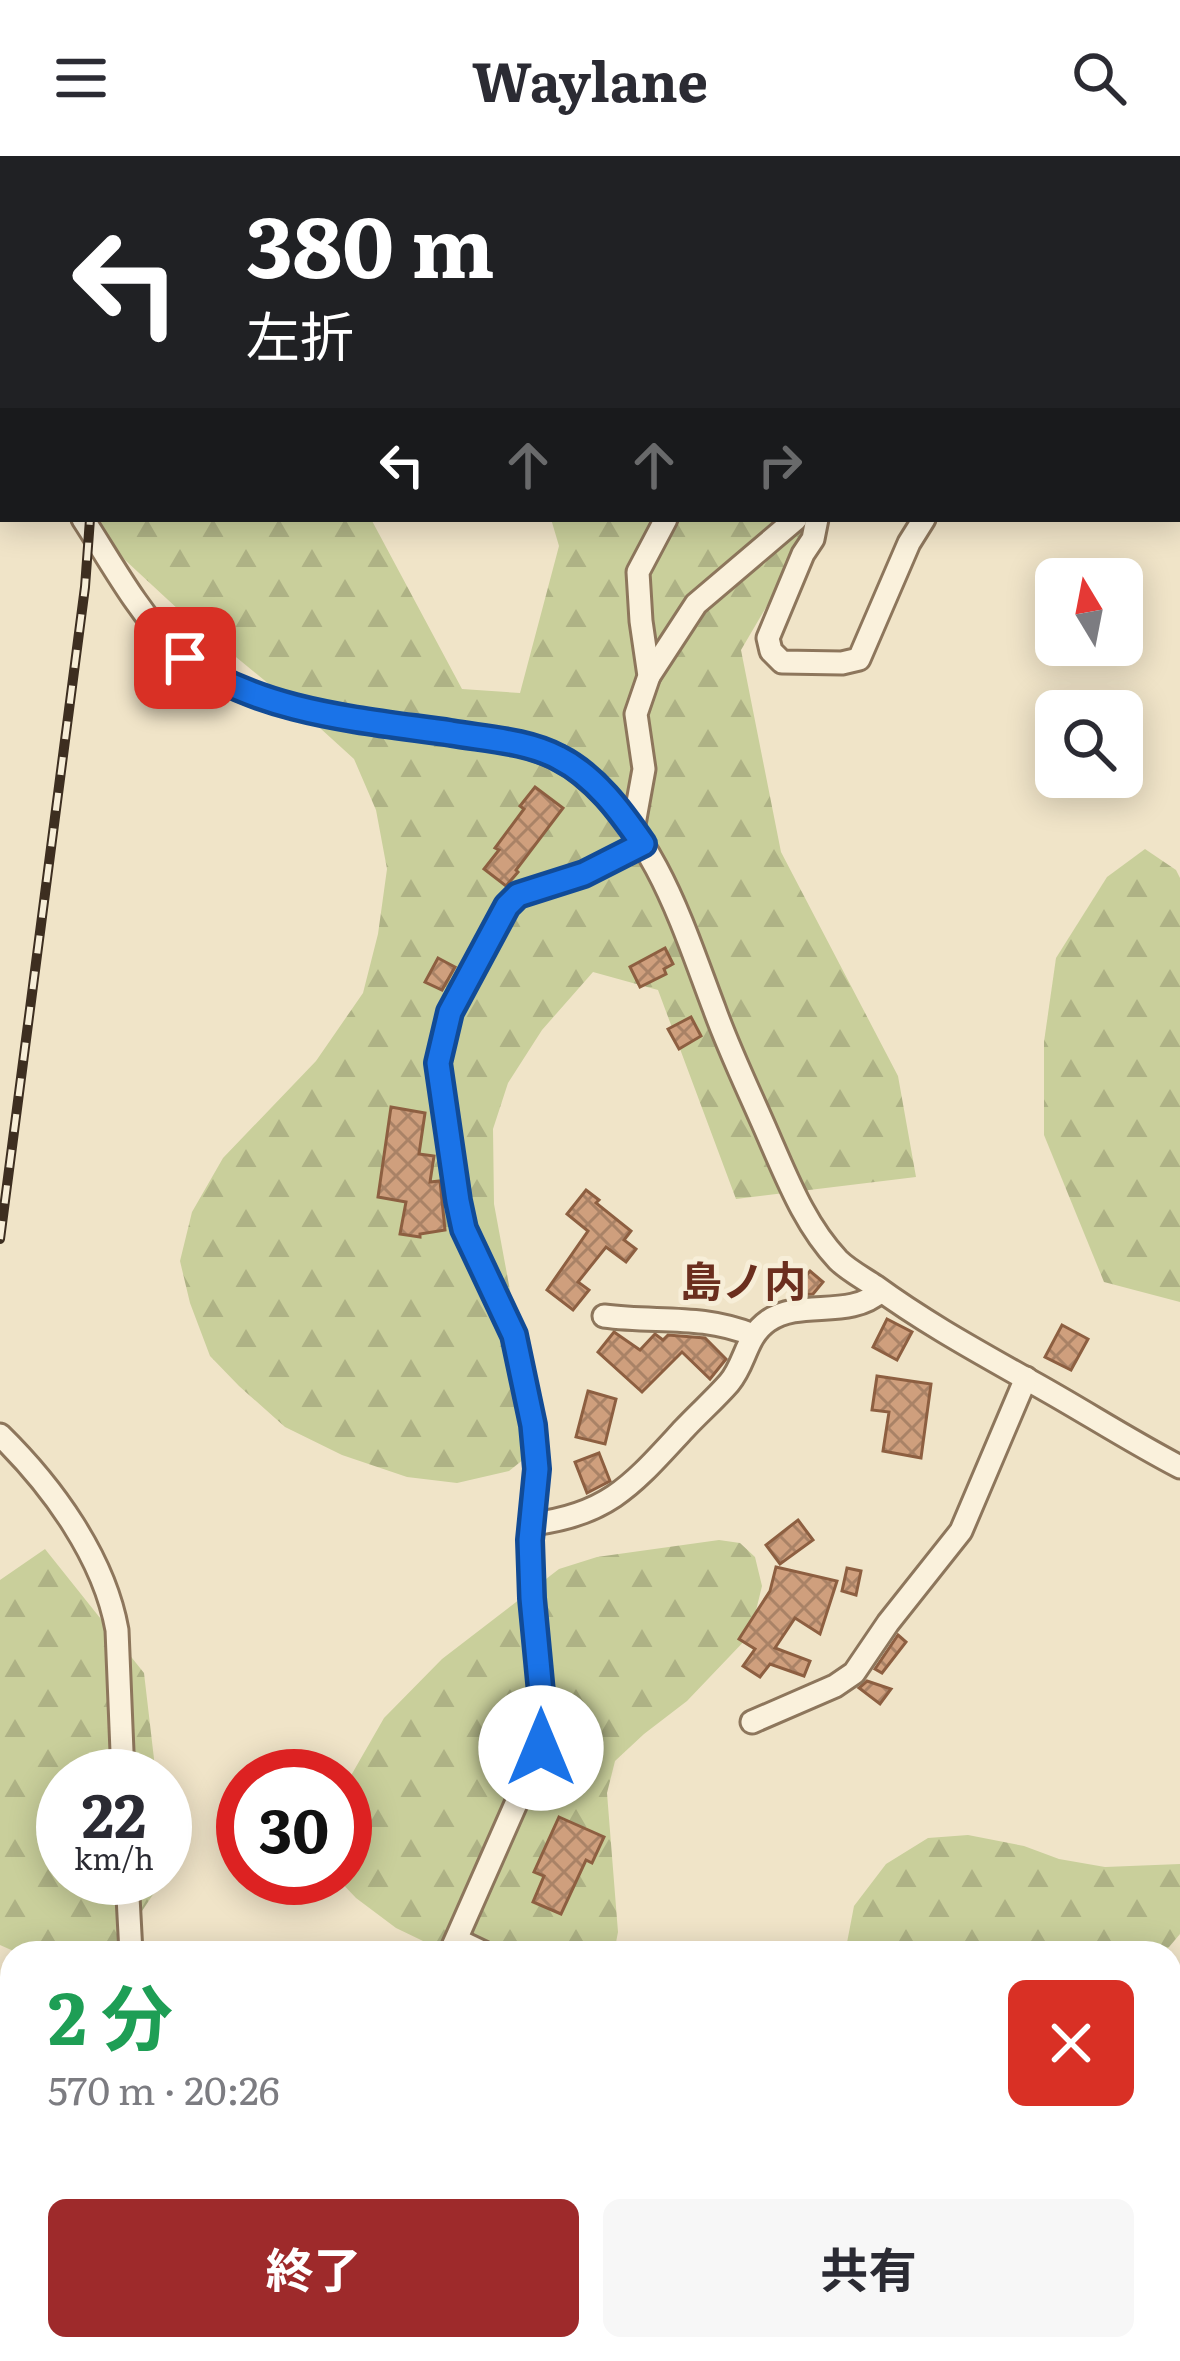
<!DOCTYPE html>
<html lang="ja">
<head>
<meta charset="utf-8">
<style>
	:root { --surface:#fff; --page:#f7f7f7; --text:#2b2b33; --muted:#7c7c81; --accent:#9e2a2b }
	body { margin:0; font-family:Literata,"Noto Sans JP",serif; background:var(--page); color:var(--text); height:100vh; display:flex; flex-direction:column; font-size:45px; white-space:nowrap }
	* { box-sizing:border-box; margin:0 }
	p { font-size:39px; color:var(--muted) }
	.icon { flex:none; width:66px; height:66px; fill:none; stroke:currentColor; stroke-width:2; stroke-linecap:round; stroke-linejoin:round }
	.map { position:relative; flex:1; overflow:hidden }
	.sheet { position:absolute; left:0px; top:1785px; width:1182px; height:420px; display:flex; flex-direction:column; background:var(--surface); border-radius:36px 36px 0 0; box-shadow:0 6px 30px #0003 }
	.sheet>* { flex:none }
	.banner { position:absolute; left:0px; top:0px; width:1182px; height:366px; box-shadow:0 6px 30px #0003; background:#202124; color:#fff; overflow:hidden }
	.needle { width:78px; rotate:350deg }
	.fabs { position:absolute; left:1035px; top:402px; display:grid; gap:24px }
	.fabs a { display:grid; place-items:center; width:108px; height:108px; border-radius:18px; background:var(--surface); box-shadow:0 6px 30px #0003; font-size:60px }
	.speed { position:absolute; left:36px; top:1593px; display:flex; gap:24px; font-size:60px; font-weight:700; text-align:center }
	.speed>* { display:grid; place-content:center; width:156px; height:156px; border-radius:50%; background:var(--surface); box-shadow:0 6px 30px #0003; line-height:1 }
	.speed small { font-size:30px; font-weight:400 }
	.speed .limit { border:18px solid #d22; background:#fff; color:#111 }
	.pin { position:absolute; display:grid; place-items:center; width:102px; height:102px; color:#fff; margin:-51px; border-radius:24px; box-shadow:0 6px 18px #0006 }
	.me { position:absolute; width:132px; margin:-66px; rotate:0deg; stroke-linejoin:round; filter:drop-shadow(0 0 9px #0008) }
	.turn { display:flex; align-items:center; gap:42px; height:252px; padding:0 48px; font-size:54px }
	.turn .icon { width:156px; height:156px; stroke-width:2.5 }
	.turn b { display:block; font-size:84px; line-height:102px }
	.lanes { display:flex; align-items:center; height:114px; padding:0 48px; background:#0003; justify-content:center; gap:60px; direction:ltr }
	.lanes .off { opacity:.35 }
	.round { display:grid; place-items:center; flex:none; width:126px; height:126px; border-radius:18px; background:var(--page) }
	.summary { display:flex; align-items:center; justify-content:space-between; height:204px; padding:0 48px }
	h1 { font-size:72px; font-weight:700; line-height:90px; color:#1e9e55 }
	.button { display:flex; gap:24px; margin-top:auto; padding:24px 48px }
	.button a { flex:1; height:138px; border-radius:18px; background:var(--accent); color:#fff; font-size:48px; font-weight:700; line-height:138px; text-align:center }
	.button a+a { background:var(--page); color:var(--text) }
	header { display:flex; justify-content:space-between; align-items:center; height:156px; padding:0 48px; background:var(--surface); font-size:54px; font-weight:700 }
	.map>svg:first-child { display:block }
	.forest { fill:url(#forest-firs) }
	.building { fill:url(#building-cross-hatch); stroke:#8d5f41; stroke-width:3 }
	.lines { fill:none; stroke-linecap:round; stroke-linejoin:round }
	.minor-casing { stroke:#8d765c; stroke-width:27 }
	.minor { stroke:#faf1dc; stroke-width:21 }
	.rail-casing { stroke:#3d2e20; stroke-width:10 }
	.rail { stroke:#f7eed8; stroke-width:6; stroke-dasharray:18; stroke-linecap:butt }
	.route-casing { stroke:#114b97; stroke-width:30 }
	.route { stroke:#1a73e8; stroke-width:21 }
	.labels { text-anchor:middle; stroke-width:10; stroke-linejoin:round; paint-order:stroke }
	.quarter-label { font-size:42px; font-weight:bold; fill:#6b2e1e; stroke:#f7eed8 }
</style>
</head>
<body>
<header><svg class="icon" aria-label="menu" viewBox="0 0 24 24"><path d="M4 6h16M4 12h16M4 18h16"/></svg>Waylane<svg class="icon" aria-label="search" viewBox="0 0 24 24"><circle cx="10" cy="10" r="6"/><path d="M15 15l6 6"/></svg></header>
<div class="map">
<svg width="1180" height="2205" viewBox="0 0 1180 2205">
	<defs>
		<pattern id="forest-firs" width="22" height="20" patternUnits="userSpaceOnUse" patternTransform="scale(3)"><rect width="22" height="20" fill="#c9cf9b"/><path d="M5 1l3.5 6h-7zM16 11l3.5 6h-7z" fill="#aeb285"/></pattern>
		<pattern id="building-cross-hatch" width="8" height="8" patternUnits="userSpaceOnUse" patternTransform="scale(3)"><rect width="8" height="8" fill="#cf9f7d"/><path d="M0 0l8 8M0 8l8-8" fill="none" stroke="#a98266"/></pattern>
	</defs>
	<rect width="100%" height="100%" fill="#f0e4c8"/>
	<!-- forest -->
	<g class="forest">
		<path d="M363,0h204l2,3h-204z"/>
		<rect x="672" y="0" width="298" height="3"/>
		<path d="M94,363h277l91,170 58,4 39,-147 -8,-27h267l-77,131 40,202 117,224 18,101 -180,22 -78,-209 -65,-18 -51,58 -34,53 -15,46 1,75 45,243 -30,24 -52,12 -50,-6 -65,-22 -57,-28 -46,-41 -29,-30 -20,-53 -10,-42 12,-49 31,-54 93,-97 47,-68 15,-59 9,-65 -11,-59 -22,-51 -56,-51 -118,-97 -55,-51z"/>
		<path d="M1145,693l31,21 4,8v424l-76,-20 -60,-147v-93l12,-84 51,-81z"/>
		<path d="M719,1384l21,3 15,14 7,29 -12,49 -63,66 -43,33 -29,27 -8,32 11,139 -4,21h-166l-52,-25 -40,-30 -19,-20h8v-92l39,-68 58,-59 117,-90 38,-12z"/>
		<path d="M45,1393l99,124 12,103h-93v102h101l-50,75h-96l-18,-8v-365z"/>
		<path d="M968,1679l56,11 35,13 46,8 75,-3v70l-16,19h-319l9,-47 32,-42 42,-26z"/>
		<path d="M0,1942l12,8v243h79l-6,12h-85z"/>
		<path d="M523,2193h33l-2,12h-125z"/>
	</g>
	<!-- building -->
	<g class="building">
		<path d="M535,631l28,21 -47,62 2,2 -12,14 -22,-17 15,-19 -4,-2 29,-39 -4,-3z"/>
		<path d="M665,792l8,16 -9,5 2,5 -26,13 -10,-20z"/>
		<path d="M438,802l17,9 -13,23 -17,-8z"/>
		<path d="M691,861l10,19 -22,13 -11,-20z"/>
		<path d="M391,951l34,6 -6,41 15,2 -4,26 10,-1 5,49 -25,4v3l-20,-3 6,-32 -28,-5z"/>
		<path d="M586,1034l13,10 -3,3 35,28 -7,9 12,9 -10,13 -20,-15 -28,35 11,8 -16,20 -26,-20 41,-59 -21,-17z"/>
		<path d="M810,1115l13,11 -10,12 -15,1 -5,-4z"/>
		<path d="M887,1163l25,13 -15,28 -24,-13z"/>
		<path d="M1062,1169l26,14 -17,31 -26,-13z"/>
		<path d="M614,1176l26,18 15,-16 8,6 5,-5 37,3 21,21 -16,20 -28,-27 -40,40 -44,-40z"/>
		<path d="M877,1220l54,8 -10,74 -38,-7 6,-39 -17,-2z"/>
		<path d="M588,1235l28,8 -11,45 -29,-7z"/>
		<path d="M599,1297l11,28 -23,12 -12,-31z"/>
		<path d="M798,1364l15,20 -33,24 -14,-19z"/>
		<path d="M776,1411l61,14 -17,53 -25,-16 -20,30 35,13 -6,15 -34,-12 -10,13 -17,-11 12,-17 -16,-10 31,-48z"/>
		<path d="M847,1412l14,3 -5,24 -14,-4z"/>
		<path d="M898,1479l8,7 -24,31 -7,-4z"/>
		<path d="M867,1525l24,8 -11,15 -21,-16z"/>
		<path d="M586,1567l4,18 -34,7 2,-19z"/>
		<path d="M559,1661l45,20 -12,26 -6,-3 -25,54 -28,-12 11,-26 -10,-4z"/>
	</g>
	<g class="lines">
		<!-- minor casing -->
		<g class="minor-casing">
			<g id="minor">
				<path d="M948,3l2,-3"/>
				<path d="M0,10l4,-10"/>
				<path d="M1179,49l1,-1"/>
				<path d="M0,227l3,5"/>
				<path d="M83,363c28,43 53,90 89,127 62,65 195,75 281,88 44,6 93,10 128,40 75,61 100,147 133,234 16,45 38,89 57,134 18,41 35,84 67,118 10,10 25,18 37,26 49,36 102,65 155,95 51,28 98,59 150,86"/>
				<path d="M817,363l-4,20 -10,15 -35,84 3,13 11,11 60,1 17,-4 50,-116 15,-24"/>
				<path d="M649,520l47,-72 100,-85"/>
				<path d="M633,674l11,-61 -8,-55 13,-38 -8,-55 -3,-49 28,-53"/>
				<path d="M604,1160c53,7 97,-2 149,19"/>
				<path d="M0,1279c52,51 104,122 117,195l6,146"/>
				<path d="M532,1368c77,-9 102,-41 152,-95 15,-16 31,-30 45,-46 17,-20 16,-46 39,-62 33,-23 81,-1 113,-30"/>
				<path d="M752,1566l83,-36 19,-13 34,-50 73,-92 65,-153"/>
				<path d="M127,1722l4,75"/>
				<path d="M457,1784l27,13"/>
				<path d="M450,1797l91,-206 3,-23 -12,-126 -1,-57 6,-72 -4,-44 -19,-90 -50,-106 -6,-28 -20,-139 12,-50 57,-106 11,-11 66,-21 59,-30"/>
				<path d="M1170,1915h10"/>
				<path d="M1170,2062l10,-9"/>
				<path d="M905,2193l16,6 47,6"/>
				<path d="M985,2193l4,12"/>
				<path d="M370,2205l1,-12"/>
				<path d="M1023,2205l11,-12"/>
			</g>
		</g>
		<!-- minor -->
		<use href="#minor" class="minor"/>
		<!-- rail casing -->
		<g class="rail-casing">
			<g id="rail">
				<path d="M116,3l1,-3"/>
				<path d="M0,1083l85,-652 5,-68"/>
			</g>
		</g>
		<!-- rail -->
		<use href="#rail" class="rail"/>
	</g>
	<g class="lines">
		<!-- route casing -->
		<g class="route-casing">
			<path id="route" d="M185,502c75,55 176,62 266,75 35,6 77,8 108,25 36,18 62,54 84,86l-59,30 -66,21 -11,11 -57,106 -12,51 20,138 6,28 50,106 19,90 4,44 -7,71 2,58 12,126 -3,24"/>
		</g>
		<!-- route -->
		<use href="#route" class="route"/>
	</g>
	<g class="labels">
		<!-- quarter labels -->
		<g class="quarter-label">
			<text x="743" y="1141">島ノ内</text>
		</g>
	</g>
</svg>
<div class="fabs">
<a><svg class="needle" viewBox="-14 -14 28 28"><path d="M0-13l5 13h-10z" fill="#e53935"/><path d="M0 13l5-13h-10z" fill="#7c7c81"/></svg></a>
<a><svg class="icon" aria-label="search" viewBox="0 0 24 24"><circle cx="10" cy="10" r="6"/><path d="M15 15l6 6"/></svg></a>
</div>
<div class="speed"><div>22<small>km/h</small></div><div class="limit">30</div></div>
<div class="pin" style="left:185px;top:502px;background:#d93025"><svg class="icon" aria-label="arrive" viewBox="0 0 24 24"><path d="M6 21V4h12l-3 4 3 4H6"/></svg></div>
<svg class="me" style="left:541px;top:1592px" viewBox="-20 -20 40 40"><circle r="19" fill="#fff"/><path d="M0-13L10 11 0 6-10 11z" fill="#1a73e8"/></svg>
<div class="banner">
<div class="turn"><svg class="icon" aria-label="left" viewBox="0 0 24 24"><path d="M17 20v-9H6M10 6l-5 5 5 5"/></svg><div><b>380 m</b>左折</div></div>
<div class="lanes"><svg class="icon" aria-label="left" viewBox="0 0 24 24"><path d="M17 20v-9H6M10 6l-5 5 5 5"/></svg><svg class="icon off" aria-label="ahead" viewBox="0 0 24 24"><path d="M12 20V5M6 11l6-6 6 6"/></svg><svg class="icon off" aria-label="ahead" viewBox="0 0 24 24"><path d="M12 20V5M6 11l6-6 6 6"/></svg><svg class="icon off" aria-label="right" viewBox="0 0 24 24"><path d="M7 20v-9h11M14 6l5 5-5 5"/></svg></div>
</div>
<section class="sheet">
<div class="summary"><div><h1>2 分</h1><p>570 m · 20:26</p></div><a class="round" style="background:#d93025;color:#fff"><svg class="icon" aria-label="close" viewBox="0 0 24 24"><path d="M6 6l12 12M18 6L6 18"/></svg></a></div>
<div class="button"><a>終了</a><a>共有</a></div>
</section>
</div>
</body>
</html>
